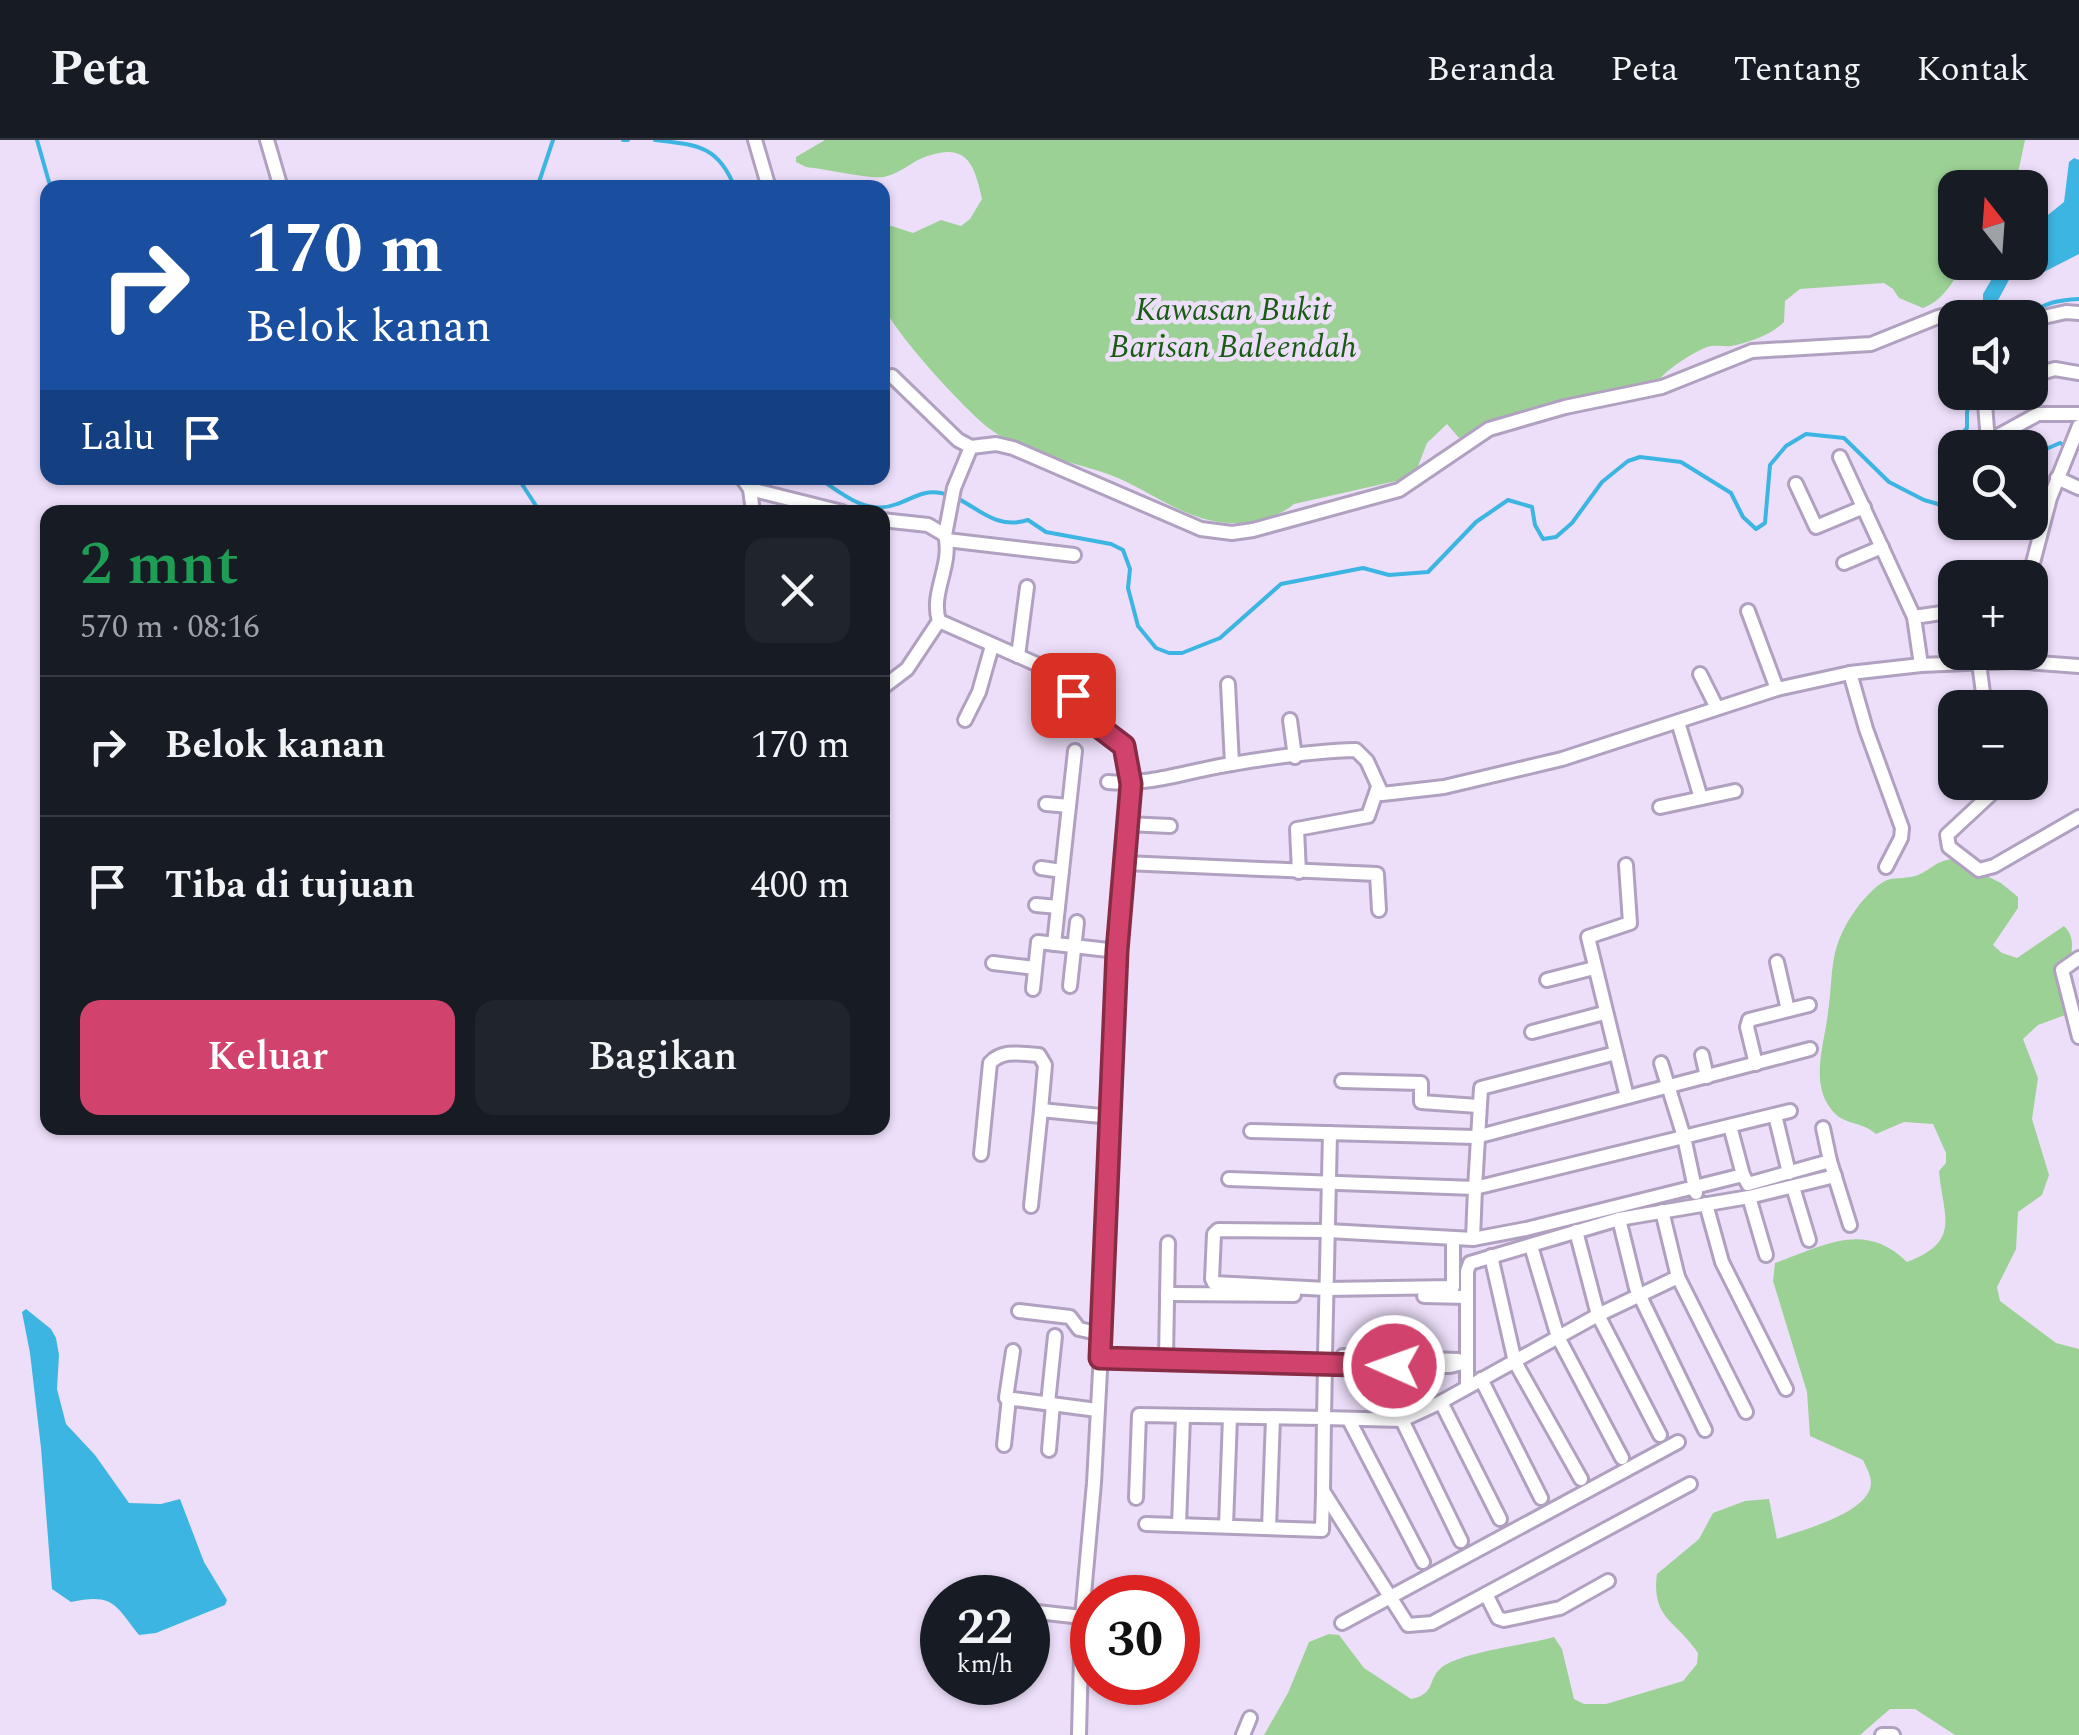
<!DOCTYPE html>
<html lang="id">
<head>
<meta charset="utf-8">
<style>
	:root { --surface:#171b24; --page:#20242c; --text:#f1f3f6; --muted:#9ea1a6; --line:#363941; --accent:#d1436c }
	body { margin:0; font-family:Spectral,serif; background:var(--page); color:var(--text); height:100vh; display:flex; flex-direction:column; font-size:38px; white-space:nowrap }
	* { box-sizing:border-box; margin:0 }
	p { font-size:32px; color:var(--muted) }
	.icon { flex:none; width:55px; height:55px; fill:none; stroke:currentColor; stroke-width:2; stroke-linecap:round; stroke-linejoin:round }
	.map { position:relative; flex:1; overflow:hidden }
	.drawer { position:absolute; left:40px; top:365px; width:850px; height:630px; display:flex; flex-direction:column; background:var(--surface); border-radius:20px; box-shadow:0 2px 8px #0004 }
	.drawer>* { flex:none }
	.top-card { position:absolute; left:40px; top:40px; width:850px; height:305px; border-radius:20px; box-shadow:0 2px 8px #0004; background:#1a4fa0; color:#fff; overflow:hidden }
	.needle { width:65px; rotate:343deg }
	.controls { position:absolute; left:1938px; top:30px; display:grid; gap:20px }
	.controls a { display:grid; place-items:center; width:110px; height:110px; border-radius:20px; background:var(--surface); box-shadow:0 2px 8px #0004; font-size:50px }
	.speed { position:absolute; left:920px; top:1435px; display:flex; gap:20px; font-size:50px; font-weight:700; text-align:center }
	.speed>* { display:grid; place-content:center; width:130px; height:130px; border-radius:50%; background:var(--surface); box-shadow:0 2px 8px #0004; line-height:1 }
	.speed small { font-size:25px; font-weight:400 }
	.speed .limit { border:15px solid #d22; background:#fff; color:#111 }
	.pin { position:absolute; display:grid; place-items:center; width:85px; height:85px; color:#fff; margin:-42px; border-radius:20px; box-shadow:0 5px 15px #0006 }
	.me { position:absolute; width:110px; margin:-55px; rotate:272deg; stroke-linejoin:round; filter:drop-shadow(0 0 8px #0008) }
	.turn { display:flex; align-items:center; gap:35px; height:210px; padding:0 40px; font-size:45px }
	.turn .icon { width:130px; height:130px; stroke-width:2.5 }
	.turn b { display:block; font-size:70px; line-height:85px }
	.then { display:flex; align-items:center; height:95px; padding:0 40px; background:#0003; gap:20px; font-size:38px }
	.round { display:grid; place-items:center; flex:none; width:105px; height:105px; border-radius:20px; background:var(--page) }
	.overview { display:flex; align-items:center; justify-content:space-between; height:170px; padding:0 40px }
	h1 { font-size:60px; font-weight:600; line-height:75px; color:#1e9e55 }
	.cta { display:flex; gap:20px; margin-top:auto; padding:20px 40px }
	.cta a { flex:1; height:115px; border-radius:20px; background:var(--accent); color:#fff; font-size:40px; font-weight:600; line-height:115px; text-align:center }
	.cta a+a { background:var(--page); color:var(--text) }
	ul { padding:0; list-style:none }
	li { display:flex; align-items:center; gap:30px; height:140px; padding:0 40px; border-top:2px solid var(--line) }
	li div { flex:1 }
	li b { display:block; font-size:38px }
	li em { font-style:normal }
	header { display:flex; align-items:center; gap:60px; box-sizing:border-box; height:140px; padding:0 50px; background:var(--surface); border-bottom:2px solid var(--line) }
	header strong { font-size:48px }
	nav { display:flex; gap:55px; margin-inline-start:auto; font-size:35px }
	.map>svg:first-child { display:block }
	.green { fill:#9cd195 }
	.water { fill:#3db5e3 }
	.lines { fill:none; stroke-linecap:round; stroke-linejoin:round }
	.stream { stroke:#3db5e3; stroke-width:4 }
	.street-casing { stroke:#b1a1c0; stroke-width:18 }
	.street { stroke:#fff; stroke-width:12 }
	.route-casing { stroke:#882c46; stroke-width:25 }
	.route { stroke:#d1436c; stroke-width:18 }
	.labels { text-anchor:middle; stroke-width:9; stroke-linejoin:round; paint-order:stroke }
	.park-label { font-size:32px; font-style:italic; fill:#1b5c14; stroke:#eddffa }
</style>
</head>
<body>
<header>
<strong>Peta</strong>
<nav><a>Beranda</a><a>Peta</a><a>Tentang</a><a>Kontak</a></nav>
</header>
<div class="map">
<svg width="2079" height="1595" viewBox="0 0 2079 1595">
	<rect width="100%" height="100%" fill="#eddffa"/>
	<!-- green -->
	<g class="green">
		<path d="M825,0h1200l-10,47 -60,1v74l10,1c-12,18 -21,37 -42,45l-24,-10 -6,-9 -9,-6 -84,6 -15,12 -1,21c-13,13 -35,21 -53,24 -8,1 -16,-2 -24,1 -12,4 -41,23 -47,32l-156,37 -45,22 -12,-14 -20,19 -12,31 -10,5 -111,25c-17,14 -41,20 -64,19 -40,-1 -76,-29 -112,-45 -41,-17 -91,-21 -128,-49 -22,-16 -102,-102 -107,-126 -6,-23 0,-53 0,-76l9,-1 21,7 28,-13 20,6 9,-7 12,-20c-8,-37 -16,-59 -62,-40 -12,6 -22,15 -36,18 -15,2 -59,-8 -78,-10l-10,-5v-5z"/>
		<path d="M1952,719l49,24 17,14v11l-25,37 9,8 15,5 47,-32c15,14 4,32 6,50 2,12 9,22 9,34l-41,15 -15,14 15,39 -6,41 17,56 -7,20 -24,17 -2,37 -19,38 3,14 56,42 23,6v386h-124l-40,-26h-25l-30,26h-596l24,-42 21,-51 20,-8 10,1 25,33 47,31c25,-5 16,-19 30,-31 19,-16 86,-23 113,-31l8,12 12,50 10,5h22l77,-23 14,-17 1,-11c-22,-33 -47,-34 -41,-79l42,-35 14,-26 32,-12 24,-2 8,40c25,-9 93,-26 94,-56 0,-8 -5,-16 -8,-23l-53,-24 -3,-44 -34,-111 2,-18c49,-17 89,-43 132,-1 55,-21 36,-45 32,-91l7,-8v-10l-13,-29 -29,-2 -28,12c-19,-16 -35,-6 -49,-31 -14,-24 -4,-57 0,-83 8,-50 -1,-71 32,-115 7,-8 18,-21 28,-25 10,-3 21,-1 31,-5 14,-6 16,-13 34,-16z"/>
	</g>
	<!-- water -->
	<g class="water">
		<path d="M2074,18l5,2v94l-41,21 -28,3 -13,24 -10,2 -4,-3v-7l18,-31 29,-1v-39l13,-4 21,-17 5,-40z"/>
		<path d="M26,1169l25,20 5,9 3,17 -2,34 9,35 29,31 34,48 32,1 19,-5 24,63 23,38 -2,5 -69,28 -17,2c-24,-30 -25,-42 -68,-33l-19,-13 -11,-141 -11,-95 -8,-41z"/>
	</g>
	<g class="lines">
		<!-- stream -->
		<g class="stream">
			<path d="M37,0l12,42 6,6"/>
			<path d="M623,0h5"/>
			<path d="M655,0c42,5 63,5 80,48"/>
			<path d="M537,48l16,-48"/>
			<path d="M2029,177c13,-15 31,-17 50,-18"/>
			<path d="M2030,316l30,-13 6,3"/>
			<path d="M518,338l22,34"/>
			<path d="M774,338h17"/>
			<path d="M819,338c23,16 48,38 78,26 17,-6 25,-14 44,-11 31,5 49,39 87,27l18,12 65,12 12,6 7,19 -2,19 10,38 18,22 13,5h13l38,-15 61,-54 82,-16 26,7 39,-3 48,-50 32,-22 24,7 3,18 8,14 13,-2 16,-14 30,-41 26,-21 12,-4 41,5 50,31 12,24 13,12 9,-6 5,-58 16,-19 20,-12 38,4 45,44 35,18 31,9"/>
			<path d="M1955,351c-4,-24 -7,-44 12,-63v-16l6,-20"/>
		</g>
		<!-- street casing -->
		<g class="street-casing">
			<g id="street">
				<path d="M267,0l14,48"/>
				<path d="M755,0l14,48"/>
				<path d="M2030,180l36,-8 13,1"/>
				<path d="M892,236l66,64 13,7"/>
				<path d="M2030,236l25,-7 24,4"/>
				<path d="M1984,252l4,49"/>
				<path d="M1976,308l62,-34h41"/>
				<path d="M1840,317l74,160 7,48"/>
				<path d="M742,338l8,11 92,23"/>
				<path d="M2057,338l22,10"/>
				<path d="M1796,344l20,43 48,-20"/>
				<path d="M750,349l3,23"/>
				<path d="M882,380l46,5 17,10c8,30 -15,57 -6,86l111,49 13,10 23,37 38,29 7,38 -14,167 -10,290 -13,242 -12,134 -3,118"/>
				<path d="M945,395l9,-47 17,-41 25,-3 17,4 188,81 31,4 21,-3 146,-40 90,-61 76,-22 97,-20 90,-36 119,-7 67,-27 26,-6 38,7"/>
				<path d="M947,400l127,15"/>
				<path d="M1844,423l38,-16"/>
				<path d="M2029,438l21,-80 29,-72"/>
				<path d="M1748,471l29,78"/>
				<path d="M1914,477l41,-6"/>
				<path d="M1018,516l9,-69"/>
				<path d="M2013,521l66,5"/>
				<path d="M1979,523l6,45"/>
				<path d="M1850,533l16,56 36,99 -1,10 -15,29"/>
				<path d="M1700,534l17,34"/>
				<path d="M1228,544l4,80"/>
				<path d="M882,548l25,-19 32,-48"/>
				<path d="M1045,565l5,-35"/>
				<path d="M965,580l14,-28 13,-46"/>
				<path d="M1290,580l5,37"/>
				<path d="M1678,582l23,76"/>
				<path d="M1108,642c41,4 83,-12 124,-18 41,-7 83,-13 124,-14l11,11 15,33 62,-7 118,-28 215,-70 73,-16 71,-8 92,-4 2,-9"/>
				<path d="M2004,642l-57,53 2,12 30,23 15,-4 85,-49"/>
				<path d="M1046,664l23,2"/>
				<path d="M1660,667l75,-16"/>
				<path d="M1127,684l43,2"/>
				<path d="M1125,723l252,11 2,36"/>
				<path d="M1626,725l4,58 -42,14 39,160"/>
				<path d="M1041,728l21,3"/>
				<path d="M1299,732l-2,-43 71,-13 10,-29"/>
				<path d="M1036,765l22,2"/>
				<path d="M1054,804l21,-193"/>
				<path d="M2079,818l-17,12 17,67"/>
				<path d="M1777,822l11,48"/>
				<path d="M993,823l42,5"/>
				<path d="M1547,840l47,-12"/>
				<path d="M1070,846l7,-64"/>
				<path d="M1033,849l5,-47 79,9"/>
				<path d="M1532,892l72,-19"/>
				<path d="M1702,915l5,22"/>
				<path d="M1661,923l23,74 12,56"/>
				<path d="M1756,924l-9,-37 2,-7 60,-15"/>
				<path d="M1342,941l79,2v19l57,4"/>
				<path d="M1775,975l14,58"/>
				<path d="M1730,986l13,49"/>
				<path d="M1823,988l7,33"/>
				<path d="M1251,991l225,6 334,-88"/>
				<path d="M981,1014l9,-91c13,-14 31,-9 49,-8l6,10 -4,45"/>
				<path d="M1229,1039l246,9 6,-100 135,-35"/>
				<path d="M1793,1047l16,53"/>
				<path d="M1749,1057l17,58"/>
				<path d="M1706,1064l16,58 64,127"/>
				<path d="M1031,1066l10,-96 70,7"/>
				<path d="M1662,1071l16,66 68,135"/>
				<path d="M1619,1079l17,69 69,142"/>
				<path d="M1576,1091l22,84 62,120"/>
				<path d="M1453,1098v49l-127,2 -112,-6 -2,-4 2,-45 4,-4 110,1 145,8 53,-10 217,-54 5,9 82,-23 20,64"/>
				<path d="M1473,1099l2,-51 315,-77"/>
				<path d="M1531,1106l27,91 64,121"/>
				<path d="M1491,1116l24,106 66,117"/>
				<path d="M1167,1154l127,1"/>
				<path d="M1424,1156l43,1"/>
				<path d="M1019,1171l51,6 9,12 23,5"/>
				<path d="M1013,1211l-7,47 91,12"/>
				<path d="M1325,1216l5,-223"/>
				<path d="M1343,1216l115,4"/>
				<path d="M1100,1218l294,8h56l17,-4"/>
				<path d="M1166,1219l2,-116"/>
				<path d="M1325,1224l-1,54 78,2 39,-18 157,-87 80,-38"/>
				<path d="M1481,1239l60,119"/>
				<path d="M1467,1246v-115l3,-8 149,-44 130,-22 86,-21"/>
				<path d="M1441,1262l59,117"/>
				<path d="M1048,1263l7,-67"/>
				<path d="M1349,1280l74,142"/>
				<path d="M1402,1280l59,121"/>
				<path d="M1004,1305l5,-47"/>
				<path d="M1049,1310l4,-46"/>
				<path d="M1136,1358l3,-83 185,3 -1,73 85,134 24,-2 258,-139"/>
				<path d="M1146,1384l176,6 1,-36"/>
				<path d="M1179,1385l4,-108"/>
				<path d="M1226,1386l4,-109"/>
				<path d="M1269,1388l4,-110"/>
				<path d="M1486,1454l12,24 6,2 56,-12 48,-27"/>
				<path d="M1028,1471l54,6"/>
				<path d="M1342,1483l336,-181"/>
				<path d="M1243,1595l7,-17"/>
				<path d="M1882,1595h11"/>
			</g>
		</g>
		<!-- street -->
		<use href="#street" class="street"/>
	</g>
	<g class="lines">
		<!-- route casing -->
		<g class="route-casing">
			<path id="route" d="M1073,555l13,22 38,29 7,38 -14,167 -17,407 294,8"/>
		</g>
		<!-- route -->
		<use href="#route" class="route"/>
	</g>
	<g class="labels">
		<!-- park labels -->
		<g class="park-label">
			<text x="1233" y="180">Kawasan Bukit<tspan x="1233" dy="37">Barisan Baleendah</tspan></text>
		</g>
	</g>
</svg>
<div class="controls">
<a><svg class="needle" viewBox="-14 -14 28 28"><path d="M0-13l5 13h-10z" fill="#e53935"/><path d="M0 13l5-13h-10z" fill="#9ea1a6"/></svg></a>
<a><svg class="icon" aria-label="sound" viewBox="0 0 24 24"><path d="M4 9h4l5-4v14l-5-4H4zM17 9q2 3 0 6"/></svg></a>
<a><svg class="icon" aria-label="search" viewBox="0 0 24 24"><circle cx="10" cy="10" r="6"/><path d="M15 15l6 6"/></svg></a>
<a>+</a>
<a>−</a>
</div>
<div class="speed"><div>22<small>km/h</small></div><div class="limit">30</div></div>
<div class="pin" style="left:1073px;top:555px;background:#d93025"><svg class="icon" aria-label="arrive" viewBox="0 0 24 24"><path d="M6 21V4h12l-3 4 3 4H6"/></svg></div>
<svg class="me" style="left:1394px;top:1226px" viewBox="-20 -20 40 40"><circle r="17" fill="#d1436c" stroke="#fff" stroke-width="3"/><path d="M0-11L8 9 0 5-8 9z" fill="#fff"/></svg>
<div class="top-card">
<div class="turn"><svg class="icon" aria-label="right" viewBox="0 0 24 24"><path d="M7 20v-9h11M14 6l5 5-5 5"/></svg><div><b>170 m</b>Belok kanan</div></div>
<div class="then">Lalu<svg class="icon" aria-label="arrive" viewBox="0 0 24 24"><path d="M6 21V4h12l-3 4 3 4H6"/></svg></div>
</div>
<section class="drawer">
<div class="overview"><div><h1>2 mnt</h1><p>570 m · 08:16</p></div><a class="round"><svg class="icon" aria-label="close" viewBox="0 0 24 24"><path d="M6 6l12 12M18 6L6 18"/></svg></a></div>
<ul>
<li><svg class="icon" aria-label="right" viewBox="0 0 24 24"><path d="M7 20v-9h11M14 6l5 5-5 5"/></svg><div><b>Belok kanan</b></div><em>170 m</em></li>
<li><svg class="icon" aria-label="arrive" viewBox="0 0 24 24"><path d="M6 21V4h12l-3 4 3 4H6"/></svg><div><b>Tiba di tujuan</b></div><em>400 m</em></li>
</ul>
<div class="cta"><a>Keluar</a><a>Bagikan</a></div>
</section>
</div>
</body>
</html>
